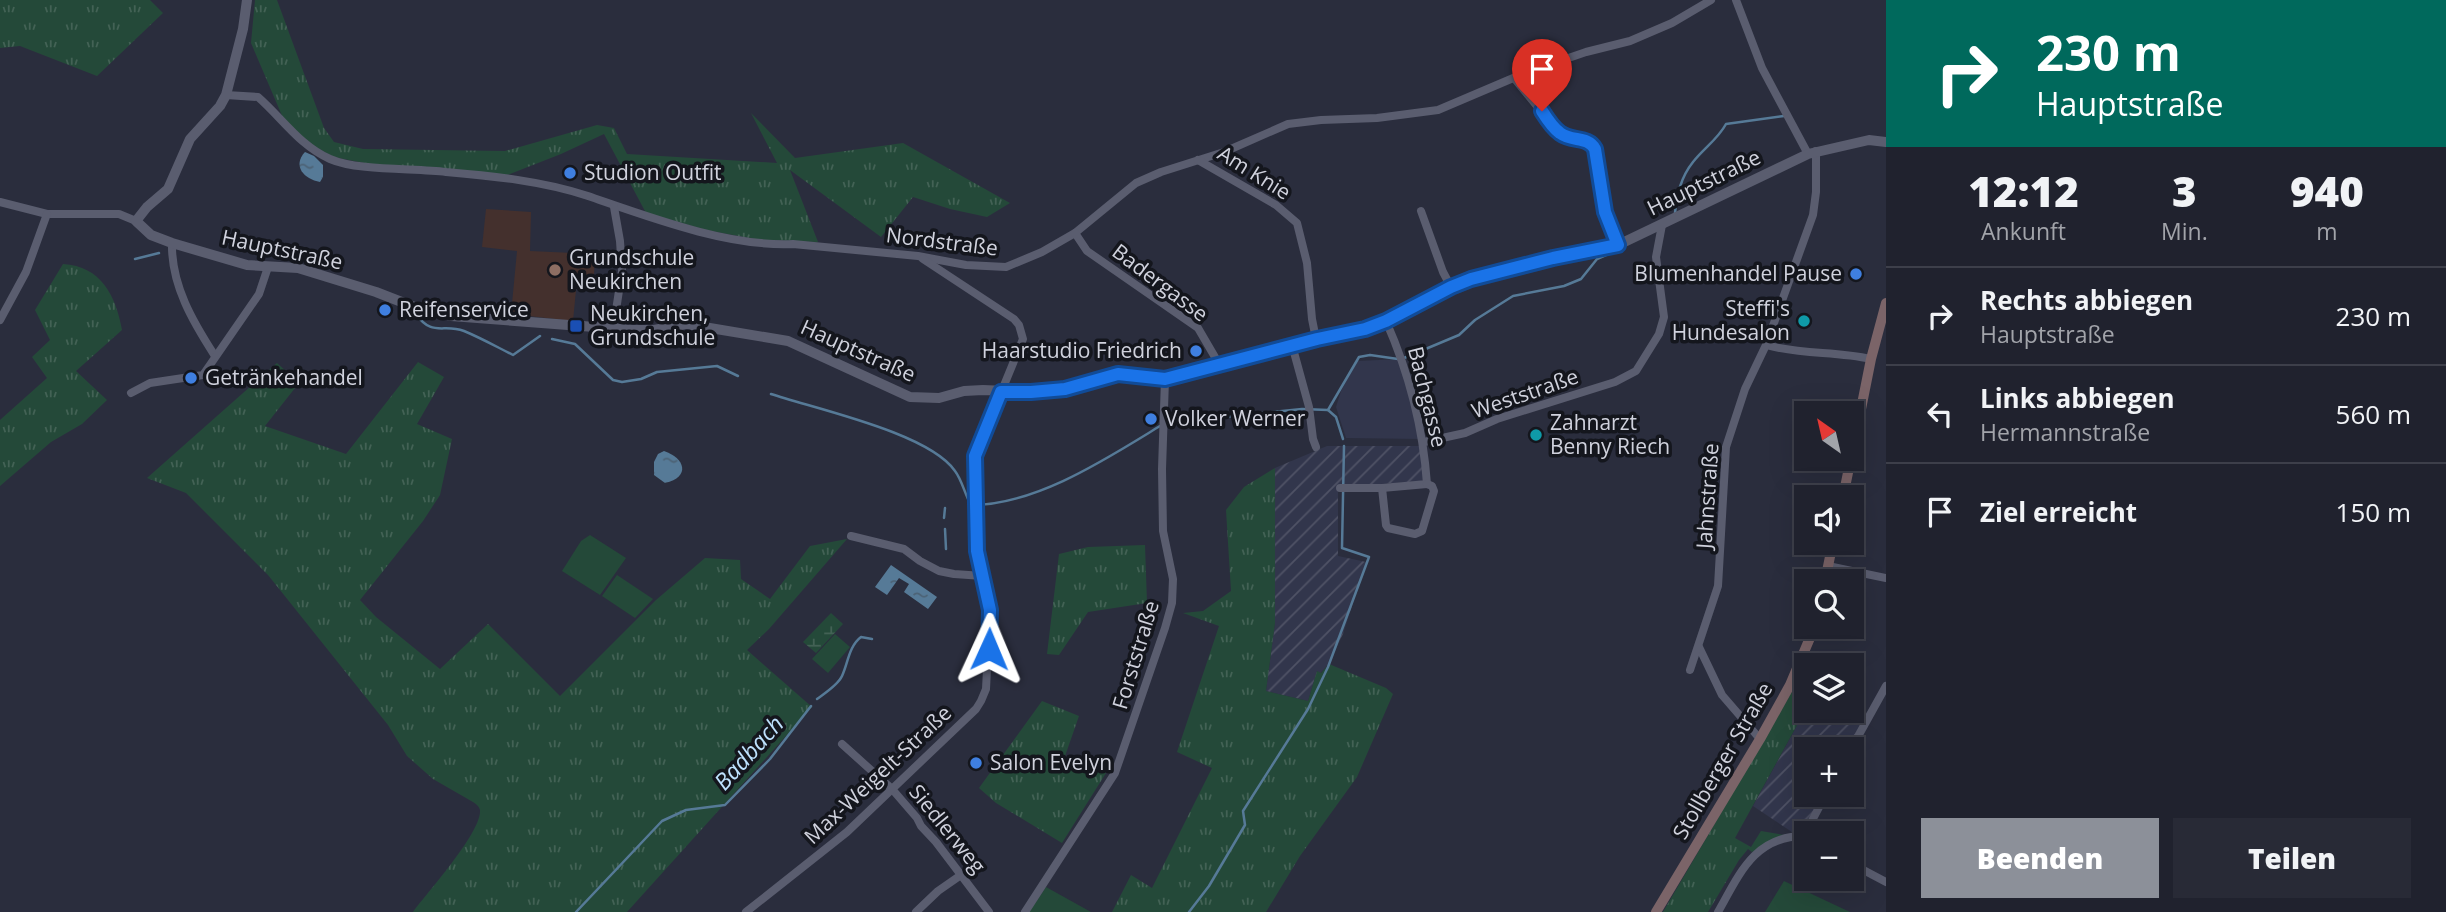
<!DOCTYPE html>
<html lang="de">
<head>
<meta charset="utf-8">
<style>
	:root { --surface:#20222e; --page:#282a36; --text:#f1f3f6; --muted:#a2a4aa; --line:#3d3f4a; --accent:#8c9099 }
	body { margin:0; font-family:"Open Sans",sans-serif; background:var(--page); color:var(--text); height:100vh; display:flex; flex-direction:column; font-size:26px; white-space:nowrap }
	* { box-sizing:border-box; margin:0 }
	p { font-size:23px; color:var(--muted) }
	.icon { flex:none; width:38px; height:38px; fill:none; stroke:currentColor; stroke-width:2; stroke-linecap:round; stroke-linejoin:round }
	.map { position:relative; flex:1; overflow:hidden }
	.panel { display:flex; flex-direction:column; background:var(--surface); width:560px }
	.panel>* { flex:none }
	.guide { background:#00695c; color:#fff; overflow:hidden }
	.needle { width:46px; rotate:326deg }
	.controls { position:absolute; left:1794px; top:401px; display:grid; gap:14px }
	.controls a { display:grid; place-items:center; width:70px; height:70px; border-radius:0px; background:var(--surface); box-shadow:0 7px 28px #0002,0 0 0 2px var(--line); font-size:35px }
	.pin { position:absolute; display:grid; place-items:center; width:60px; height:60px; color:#fff; margin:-72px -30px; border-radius:50% 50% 50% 0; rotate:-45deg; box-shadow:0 0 7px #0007 }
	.pin .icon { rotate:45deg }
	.me { position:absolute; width:77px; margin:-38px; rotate:1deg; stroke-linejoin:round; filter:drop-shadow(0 0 5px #0008) }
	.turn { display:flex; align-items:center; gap:24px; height:147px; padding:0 35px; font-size:32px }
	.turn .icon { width:91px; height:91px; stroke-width:2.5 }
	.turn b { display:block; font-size:49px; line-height:60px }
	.eta { display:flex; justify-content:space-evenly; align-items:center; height:119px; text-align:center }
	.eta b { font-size:42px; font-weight:800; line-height:49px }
	.action { display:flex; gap:14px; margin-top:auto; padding:14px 35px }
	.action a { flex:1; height:80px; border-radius:0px; background:var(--accent); color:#fff; font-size:28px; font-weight:800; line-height:80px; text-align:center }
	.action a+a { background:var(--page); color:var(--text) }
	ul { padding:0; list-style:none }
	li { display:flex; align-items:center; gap:21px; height:98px; padding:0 35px; border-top:2px solid var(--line) }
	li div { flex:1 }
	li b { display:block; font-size:26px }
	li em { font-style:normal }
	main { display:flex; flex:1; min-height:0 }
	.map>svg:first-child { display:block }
	.built { fill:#32364c }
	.industrial { fill:url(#industrial-furrows) }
	.education { fill:#44302d }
	.grass { fill:url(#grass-tufts) }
	.wetland { fill:url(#wetland-marsh) }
	.garden { fill:#244939 }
	.water { fill:url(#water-ripples) }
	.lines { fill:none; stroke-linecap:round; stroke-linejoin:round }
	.stream { stroke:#567a97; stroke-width:2.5 }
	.minor { stroke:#5a5d6f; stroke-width:8 }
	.tertiary { stroke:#5a5d6f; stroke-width:10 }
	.secondary { stroke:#7b6468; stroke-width:10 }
	.route-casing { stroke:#114b97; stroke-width:18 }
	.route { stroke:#1a73e8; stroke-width:12 }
	.shop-dot { fill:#3f7fe0; stroke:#14161d; stroke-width:2.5 }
	.education-dot { fill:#8d6e63; stroke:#14161d; stroke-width:2.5 }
	.culture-dot { fill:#0f9aa8; stroke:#14161d; stroke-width:2.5 }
	.transit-dot { fill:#1a4fb4; stroke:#14161d; stroke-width:2.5 }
	.labels { text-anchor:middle; stroke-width:7; stroke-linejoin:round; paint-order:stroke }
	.poi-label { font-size:21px; fill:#d0d2dd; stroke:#14161d; text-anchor:start }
	.street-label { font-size:21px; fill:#d0d2dd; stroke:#14161d }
	.water-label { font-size:23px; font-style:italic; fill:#bee2fe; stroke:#14161d }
</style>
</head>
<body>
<main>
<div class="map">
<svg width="1886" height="912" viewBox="0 0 1886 912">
	<defs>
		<pattern id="industrial-furrows" width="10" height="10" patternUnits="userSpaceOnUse" patternTransform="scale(1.75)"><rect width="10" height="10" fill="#32364c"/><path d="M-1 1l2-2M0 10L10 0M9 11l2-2" fill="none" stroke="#4f5265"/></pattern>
		<pattern id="grass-tufts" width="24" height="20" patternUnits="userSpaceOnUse" patternTransform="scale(1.75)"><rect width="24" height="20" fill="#244939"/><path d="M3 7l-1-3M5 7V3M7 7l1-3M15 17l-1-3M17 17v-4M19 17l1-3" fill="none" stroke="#436255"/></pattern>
		<pattern id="wetland-marsh" width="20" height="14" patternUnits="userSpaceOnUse" patternTransform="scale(1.75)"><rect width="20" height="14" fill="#244939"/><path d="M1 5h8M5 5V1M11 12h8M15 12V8" fill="none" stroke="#436255"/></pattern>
		<pattern id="water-ripples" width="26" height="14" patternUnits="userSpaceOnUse" patternTransform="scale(1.75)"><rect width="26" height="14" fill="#567a97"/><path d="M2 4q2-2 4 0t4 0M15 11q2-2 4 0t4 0" fill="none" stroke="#4c6275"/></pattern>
	</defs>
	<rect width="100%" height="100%" fill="#2a2d3d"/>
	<!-- built -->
	<path class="built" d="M1400,359l20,80 -74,-1 -10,-31 5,-16 16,-30z"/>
	<!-- industrial -->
	<g class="industrial">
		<path d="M1327,446h95l1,35 -85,6v69l28,6 -23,72 -14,30 -9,9 -3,-2 -9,30 -42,-10 9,-68v-155z"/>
		<path d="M1806,709l46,1 14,5 -19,34h-41v45l16,1 -20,37h-10l-39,-26z"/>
	</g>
	<!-- education -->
	<path class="education" d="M486,209l45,3 -1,39 65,3 -1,22h-10l-7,4 -4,41 -62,-7 6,-63 -35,-4z"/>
	<!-- grass -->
	<g class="grass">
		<path d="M0,0h150l13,13 -66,63 -77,-30 -20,2z"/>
		<path d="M255,0h22l47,128 10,14 29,7 142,2 92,-26 17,3 13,26 150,9 -26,-50 44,45 108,-15 107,60 -23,14 -37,-8 -37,-12 -32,40 -91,-67 28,72 -58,-2 -54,-10 -60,-17 -42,-79 -43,20 -59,23 -133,-13 -35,-7 -26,-14 -25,-25 -32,-75z"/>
		<path d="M63,264c38,2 53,32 59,66l-46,41 31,29 -25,24 -31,18 -51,44v-66l47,-42 -15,-21 18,-17 -15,-30z"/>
		<path d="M418,362l26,15 -27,47 35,15 -12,56 -17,26 -63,79 16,17 64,52 48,-45 72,72 96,-96 49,-42 35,2 1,19 29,20 40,-53 37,-7 -78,90 -22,21 65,57 -185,205h-214c13,-18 69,-80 67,-102 -1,-4 -4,-6 -7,-8l-40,-23 -26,-23 -19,-31 -120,-150 -82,-82 -39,-15 130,-115 22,20 -34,43 81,28z"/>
		<path d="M1275,468v155l-9,68 42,10 9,-30 4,2 8,-9 57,24 7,6 -36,83 -57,79 -34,56h-154l19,-37 21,13 60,-120 -35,-16 42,-126 -36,-13 20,-2 28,-20 -5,-81 18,-23z"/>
		<path d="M1145,545l2,58 -59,9 -29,43 -12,-1 12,-100 29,-7z"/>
		<path d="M1796,685l10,5v19l-71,129 16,9 10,-16 23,4 -32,17 -4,-3 -9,11 -31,52h-45z"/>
		<path d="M1042,701l37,15 -15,43 42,14 -44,70 -66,-40 -17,-15z"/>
	</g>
	<!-- wetland -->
	<path class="wetland" d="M831,613l12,11 -27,29 -13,-11z"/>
	<!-- garden -->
	<g class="garden">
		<path d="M590,535l36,23 -26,37 -38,-24 19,-30z"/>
		<path d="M617,575l36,24 -18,19 -33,-22z"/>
		<path d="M835,634l15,13 -22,26 -16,-14z"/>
		<path d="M1784,881l66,31h-85z"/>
		<path d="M1046,887l45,25h-62z"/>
	</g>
	<!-- water -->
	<g class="water">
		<path d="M305,152l9,4 9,9v12l-3,5c-16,-3 -28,-16 -15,-30z"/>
		<path d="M664,451c21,7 27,26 1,32l-11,-8v-13l4,-8z"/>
		<path d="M891,565l46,32 -9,12 -24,-17 5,-8 -10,-6 -12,17 -12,-8z"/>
	</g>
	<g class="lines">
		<!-- stream -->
		<g class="stream">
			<path d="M1675,213c2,-19 6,-36 18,-51 11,-14 25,-23 33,-38l58,-8"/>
			<path d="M135,259l24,-6"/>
			<path d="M415,313c18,25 27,10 49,18 17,7 33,16 49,24l27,-19"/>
			<path d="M552,339l23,5 38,36 9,2 19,-3 16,-7 60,-6 21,10"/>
			<path d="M1404,358l55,-23 16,-15 38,-24 51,-10 17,-7 16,-20 9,-4"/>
			<path d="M771,394c45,15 158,39 184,77 7,9 10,24 16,34 65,0 135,-46 189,-79"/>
			<path d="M1328,410l8,7 7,22"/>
			<path d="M1251,414l51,-5 26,1 31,-53 11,-2 28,4"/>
			<path d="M1167,425l14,-4 55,-5"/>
			<path d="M944,518l1,-10"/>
			<path d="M945,529l1,20"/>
			<path d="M817,699c8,-6 21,-14 25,-23 6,-13 7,-30 19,-39l11,2"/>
			<path d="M576,912l86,-91 24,-11 39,-5 45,-46 41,-53"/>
			<path d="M1189,912l20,-26 36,-61 -2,-14 65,-102 20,-42 41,-110 -27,-9 2,-102"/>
		</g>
		<!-- minor -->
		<g class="minor">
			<path d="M1736,0l26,68 46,86"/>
			<path d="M1514,78l45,55 8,4 25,7 4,5 9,63 13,33"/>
			<path d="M226,95l32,2c24,21 42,49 72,62 27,12 85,9 116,13 46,4 97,9 142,24 61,21 140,51 205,48l125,12 48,9 40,2 36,-15 33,-19 61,-50 25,-11 63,-20 64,-28 33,-4 56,-2 61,-8 87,-37 61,-21 44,-11 42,-18 39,-23"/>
			<path d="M1198,160l78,45 21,18 10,40 5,56 4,20"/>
			<path d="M0,202l47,12h72l17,7"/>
			<path d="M1421,211l22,61 8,15"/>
			<path d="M1075,233l12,18 111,77 21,36"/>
			<path d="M172,243c-1,42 21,79 43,113"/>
			<path d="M0,320l26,-48 21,-58"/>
			<path d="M613,330l9,-59 -2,-30 -6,-34"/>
			<path d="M1292,345l17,62 4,32 3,8"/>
			<path d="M1766,345c36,10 69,6 105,14"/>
			<path d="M131,393l19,-10 53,-8 56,-81 9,-27"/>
			<path d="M1424,442l41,-9 32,-14 118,-37 21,-11 23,-37 5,-17 -8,-60 6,-32"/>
			<path d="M1340,488h42l45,-4c-4,-57 -18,-111 -41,-163"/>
			<path d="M1382,488l4,37 2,3 27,6 7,-3 12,-40 -2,-5 -5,-2"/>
			<path d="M851,536l53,13 16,12 19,10 15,3 29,2"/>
			<path d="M1828,566l58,12"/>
			<path d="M1699,647l23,48 38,44"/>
			<path d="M1690,670l28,-84 8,-139 19,-58 21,-44 47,-130 3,-23v-41"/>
			<path d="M842,744l50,45 25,29 4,8 15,16 53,70"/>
			<path d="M1851,749l35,-63"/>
			<path d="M1852,864l34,18"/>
			<path d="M746,912l101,-80 129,-123 5,-8 5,-12 4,-79 -13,-59 -2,-95 48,-117 -4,-14 -5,-6 -91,-60"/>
			<path d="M916,912l22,-21 23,-16"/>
			<path d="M1025,912l90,-139 50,-145 7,-25 1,-24 -10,-48 -1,-62 3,-90"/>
			<path d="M1718,912c21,-37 36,-76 86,-76l22,-42"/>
		</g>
		<!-- tertiary -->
		<path class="tertiary" d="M247,0l-4,29 -17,66 -6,11 -30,33 -22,50 -21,18 -11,14 15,14 21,8 75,22 51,3 78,24 41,16 34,8 183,14h20l32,-6 102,17 122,56 29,1 25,-7 19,-1 48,2 34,-3 53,-15 47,5 151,-40 49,-10 21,-8 65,-34 20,-8 82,-21 65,-13 190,-91 61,-14 17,2"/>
		<!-- secondary -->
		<g class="secondary">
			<path d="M1852,454l19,-95 15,-56"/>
			<path d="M1843,497l8,-39"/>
			<path d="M1825,581l8,-39"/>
			<path d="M1656,912l104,-173 30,-54 25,-59"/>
		</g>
	</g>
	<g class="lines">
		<!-- route casing -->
		<g class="route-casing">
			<path id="route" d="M989,649l1,-39 -13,-59 -2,-95 26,-64h30l34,-3 53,-15 47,5 152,-40 48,-10 21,-8 65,-34 20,-8 82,-21 65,-13 -13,-33 -10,-63c-7,-13 -23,-7 -35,-16 -7,-5 -13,-14 -18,-22"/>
		</g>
		<!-- route -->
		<use href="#route" class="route"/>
	</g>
	<!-- markers -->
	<g class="shop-dot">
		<circle cx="570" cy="173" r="7"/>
		<circle cx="1856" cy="274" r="7"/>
		<circle cx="385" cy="310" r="7"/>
		<circle cx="1196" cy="351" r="7"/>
		<circle cx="191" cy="378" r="7"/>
		<circle cx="1151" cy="419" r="7"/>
		<circle cx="976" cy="763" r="7"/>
	</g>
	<circle class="education-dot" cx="555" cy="270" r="7"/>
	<g class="culture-dot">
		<circle cx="1804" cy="321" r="7"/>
		<circle cx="1536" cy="435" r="7"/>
	</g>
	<rect class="transit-dot" x="569" y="319" width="14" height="14" rx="3.5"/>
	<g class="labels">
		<!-- poi labels -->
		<g class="poi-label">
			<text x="584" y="180">Studion Outfit</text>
			<text x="569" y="265">Grundschule<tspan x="569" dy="24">Neukirchen</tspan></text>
			<text x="1842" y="281" text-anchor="end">Blumenhandel Pause</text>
			<text x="1790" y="316" text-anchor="end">Steffi's<tspan x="1790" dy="24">Hundesalon</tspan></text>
			<text x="399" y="317">Reifenservice</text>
			<text x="590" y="321">Neukirchen,<tspan x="590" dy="24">Grundschule</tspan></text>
			<text x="1182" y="358" text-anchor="end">Haarstudio Friedrich</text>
			<text x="205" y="385">Getränkehandel</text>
			<text x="1165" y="426">Volker Werner</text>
			<text x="1550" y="430">Zahnarzt<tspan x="1550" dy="24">Benny Riech</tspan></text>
			<text x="990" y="770">Salon Evelyn</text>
		</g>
		<!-- street labels -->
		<g class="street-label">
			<text transform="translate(1254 173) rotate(32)" y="7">Am Knie</text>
			<text transform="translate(1704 183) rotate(-26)" y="7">Hauptstraße</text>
			<text transform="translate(942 242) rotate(7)" y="7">Nordstraße</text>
			<text transform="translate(282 250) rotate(12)" y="7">Hauptstraße</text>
			<text transform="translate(1160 283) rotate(37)" y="7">Badergasse</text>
			<text transform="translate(858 351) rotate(24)" y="7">Hauptstraße</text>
			<text transform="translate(1525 394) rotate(-19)" y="7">Weststraße</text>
			<text transform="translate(1427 397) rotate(76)" y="7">Bachgasse</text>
			<text transform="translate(1708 496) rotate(-86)" y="7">Jahnstraße</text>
			<text transform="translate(1136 655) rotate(-73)" y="7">Forststraße</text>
			<text transform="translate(1723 761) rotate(-60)" y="7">Stollberger Straße</text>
			<text transform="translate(878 775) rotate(-43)" y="7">Max-Weigelt-Straße</text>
			<text transform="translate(947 829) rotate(51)" y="7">Siedlerweg</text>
		</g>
		<!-- water labels -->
		<g class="water-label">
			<text transform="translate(749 753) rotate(-48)" y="8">Badbach</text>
		</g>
	</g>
</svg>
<div class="controls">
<a><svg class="needle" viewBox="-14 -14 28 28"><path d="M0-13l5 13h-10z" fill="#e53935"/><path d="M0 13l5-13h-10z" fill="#a2a4aa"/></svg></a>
<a><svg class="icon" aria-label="sound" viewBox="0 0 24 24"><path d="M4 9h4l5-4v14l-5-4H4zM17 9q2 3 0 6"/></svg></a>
<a><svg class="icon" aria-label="search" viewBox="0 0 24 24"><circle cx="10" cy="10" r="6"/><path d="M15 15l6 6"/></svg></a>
<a><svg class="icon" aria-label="layers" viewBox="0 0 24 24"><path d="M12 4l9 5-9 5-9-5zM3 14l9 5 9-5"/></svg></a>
<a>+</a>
<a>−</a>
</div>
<div class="pin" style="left:1542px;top:111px;background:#d93025"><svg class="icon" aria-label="arrive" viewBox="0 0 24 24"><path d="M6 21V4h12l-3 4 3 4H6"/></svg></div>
<svg class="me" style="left:989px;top:649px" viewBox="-20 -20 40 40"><path d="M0-17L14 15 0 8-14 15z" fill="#1a73e8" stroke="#fff" stroke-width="4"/></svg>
</div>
<section class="panel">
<div class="guide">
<div class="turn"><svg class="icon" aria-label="right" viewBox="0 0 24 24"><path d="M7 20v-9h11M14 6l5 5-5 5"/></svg><div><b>230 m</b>Hauptstraße</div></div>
</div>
<div class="eta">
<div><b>12:12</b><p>Ankunft</p></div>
<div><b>3</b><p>Min.</p></div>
<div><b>940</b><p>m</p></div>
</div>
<ul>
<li><svg class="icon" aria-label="right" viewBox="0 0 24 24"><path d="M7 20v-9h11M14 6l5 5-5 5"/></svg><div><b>Rechts abbiegen</b><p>Hauptstraße</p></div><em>230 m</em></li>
<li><svg class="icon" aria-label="left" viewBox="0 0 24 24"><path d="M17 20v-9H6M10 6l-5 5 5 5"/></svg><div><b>Links abbiegen</b><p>Hermannstraße</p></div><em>560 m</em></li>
<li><svg class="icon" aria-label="arrive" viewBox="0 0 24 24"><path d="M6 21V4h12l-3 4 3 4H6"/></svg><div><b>Ziel erreicht</b></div><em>150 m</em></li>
</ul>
<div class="action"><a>Beenden</a><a>Teilen</a></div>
</section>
</main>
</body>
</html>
